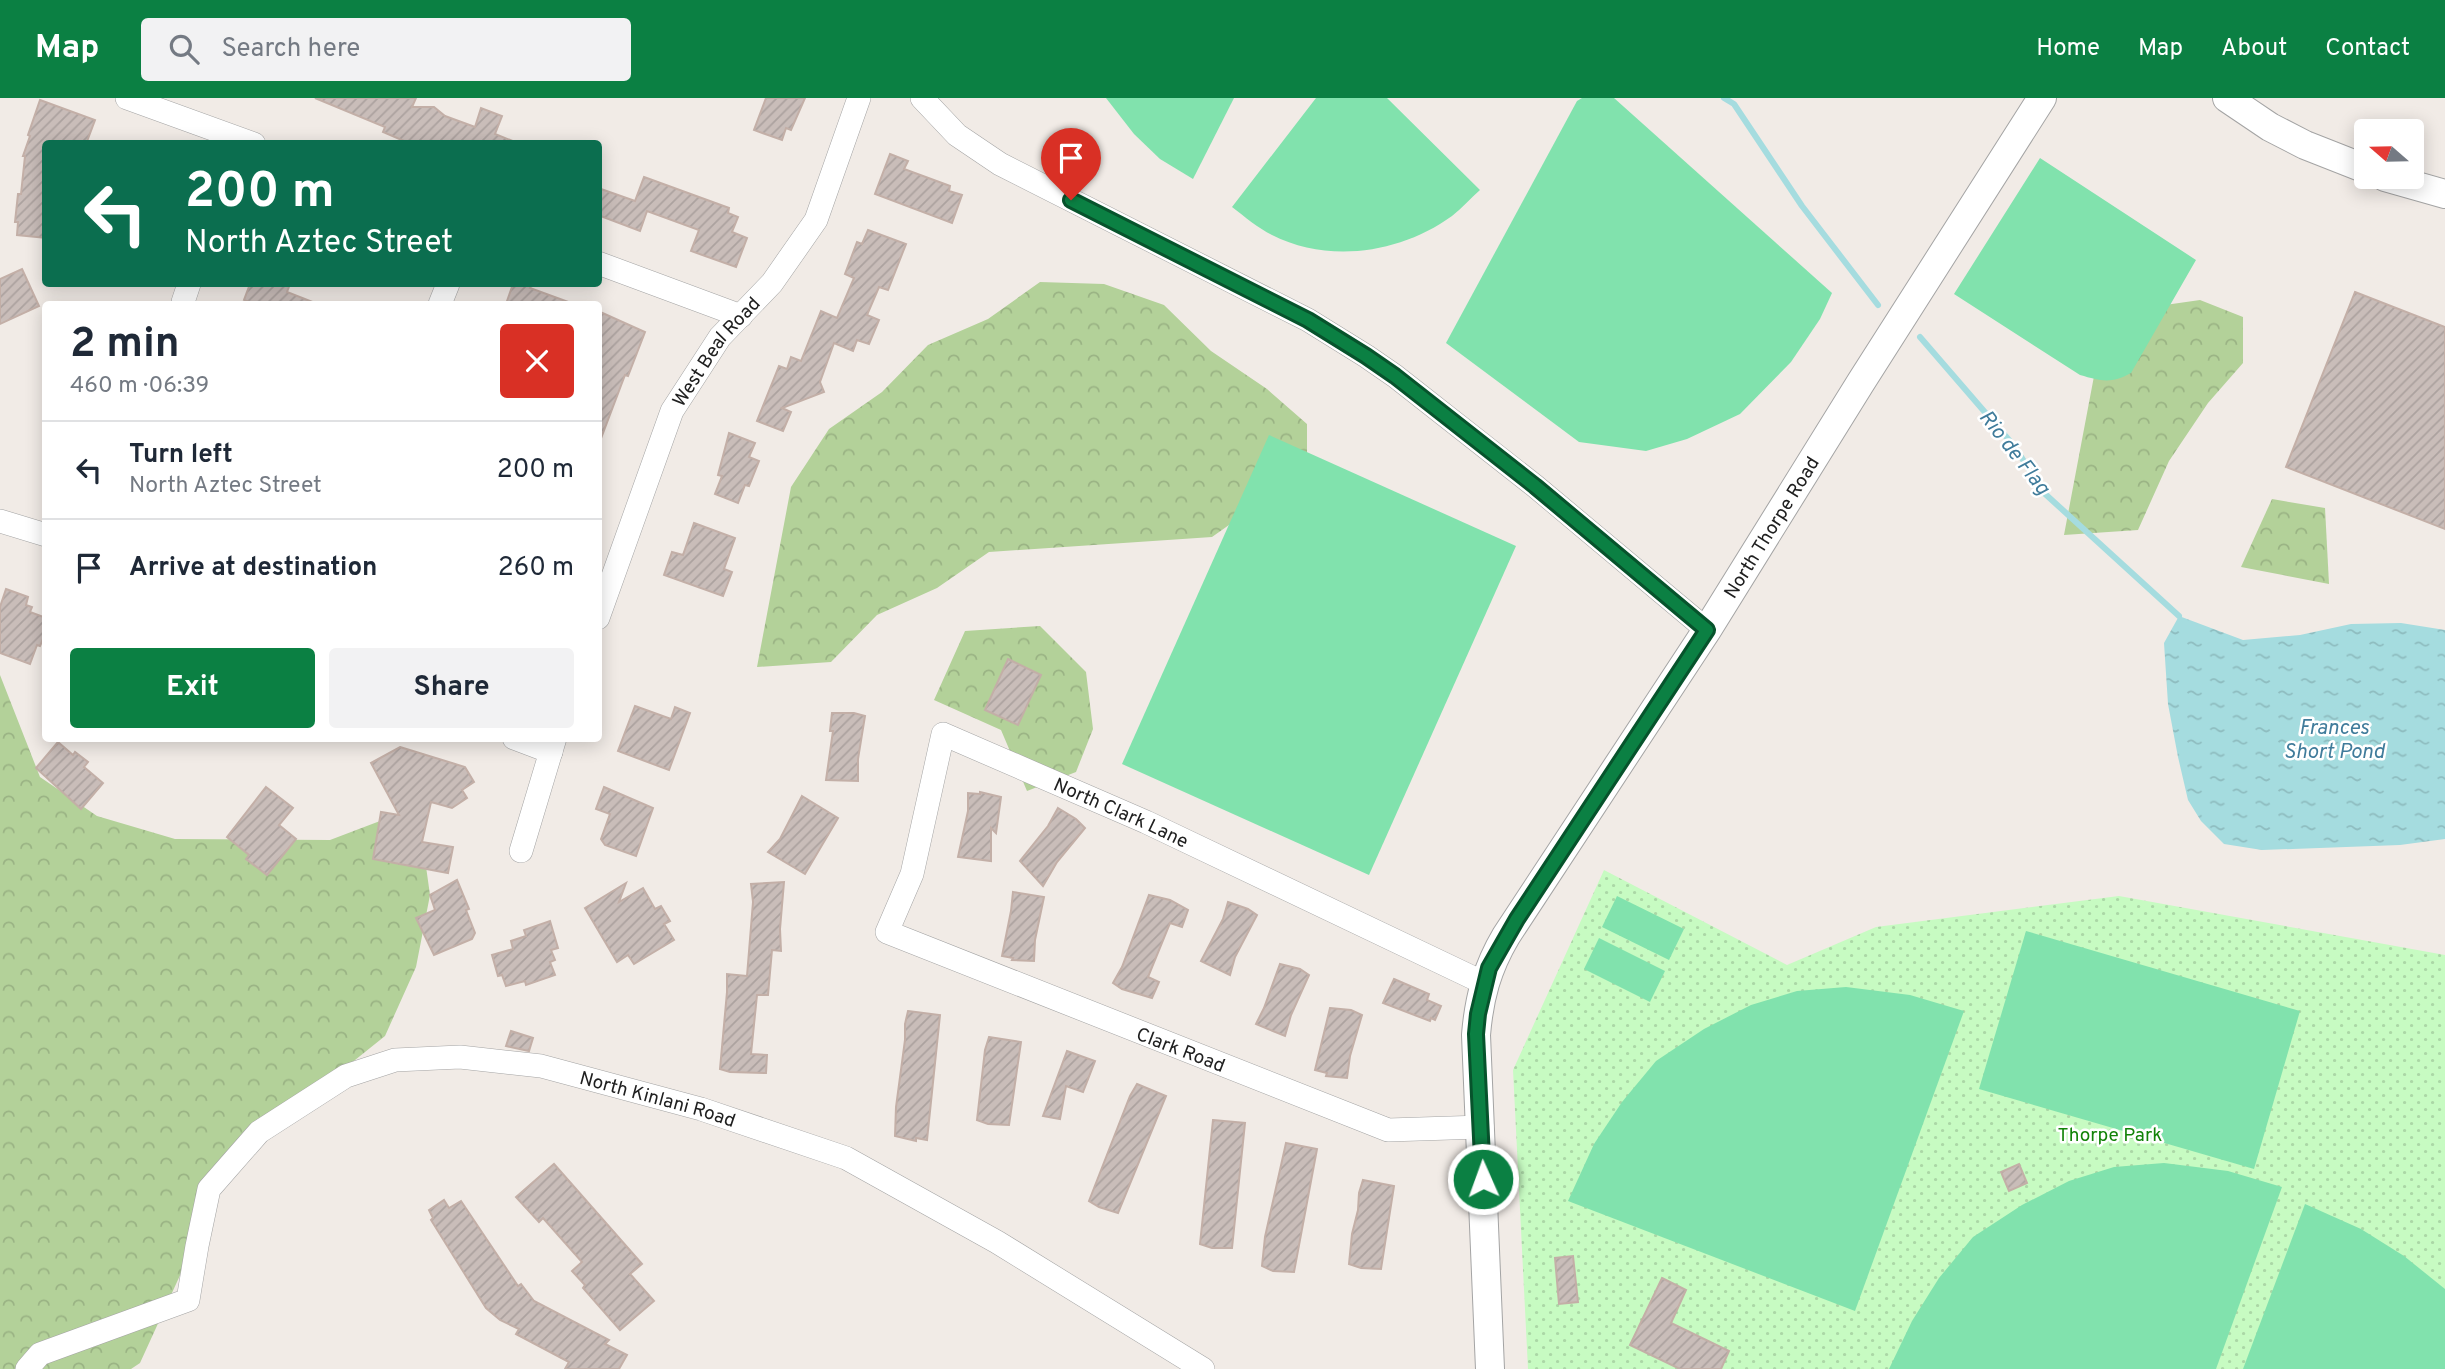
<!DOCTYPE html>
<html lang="en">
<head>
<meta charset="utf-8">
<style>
	:root { --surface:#fff; --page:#f2f2f3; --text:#1f2937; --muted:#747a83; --line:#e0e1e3; --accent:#0b8043 }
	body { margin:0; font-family:Overpass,sans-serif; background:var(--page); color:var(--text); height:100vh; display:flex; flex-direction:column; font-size:26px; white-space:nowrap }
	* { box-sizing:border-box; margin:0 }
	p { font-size:23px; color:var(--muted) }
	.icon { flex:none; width:38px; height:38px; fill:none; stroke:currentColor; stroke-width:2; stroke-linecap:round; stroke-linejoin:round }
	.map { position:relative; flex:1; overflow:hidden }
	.panel { position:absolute; left:42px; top:203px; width:560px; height:441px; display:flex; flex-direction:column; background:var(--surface); border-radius:7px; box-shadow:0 4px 18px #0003 }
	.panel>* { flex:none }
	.hud { position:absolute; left:42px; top:42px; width:560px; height:147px; border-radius:7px; box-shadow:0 4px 18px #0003; background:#0b6e4f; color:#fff; overflow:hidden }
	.needle { width:46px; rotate:290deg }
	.fabs { position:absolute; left:2354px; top:21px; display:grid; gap:14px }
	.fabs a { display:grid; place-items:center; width:70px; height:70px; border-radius:7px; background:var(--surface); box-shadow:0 4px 18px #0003; font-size:35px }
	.pin { position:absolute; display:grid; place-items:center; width:60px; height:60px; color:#fff; margin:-72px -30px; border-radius:50% 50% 50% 0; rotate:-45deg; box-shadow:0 0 7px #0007 }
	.pin .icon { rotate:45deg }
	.me { position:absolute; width:77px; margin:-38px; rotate:358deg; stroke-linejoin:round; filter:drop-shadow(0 0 5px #0008) }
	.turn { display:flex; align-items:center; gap:24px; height:147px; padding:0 28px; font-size:32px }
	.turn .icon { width:91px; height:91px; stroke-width:2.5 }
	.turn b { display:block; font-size:49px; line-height:60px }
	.round { display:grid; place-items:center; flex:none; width:74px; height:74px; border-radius:7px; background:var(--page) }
	.summary { display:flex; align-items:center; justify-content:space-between; height:119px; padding:0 28px }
	h1 { font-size:42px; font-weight:700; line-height:52px }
	.cta { display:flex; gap:14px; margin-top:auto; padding:14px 28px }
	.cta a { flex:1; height:80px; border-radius:7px; background:var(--accent); color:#fff; font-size:28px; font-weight:700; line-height:80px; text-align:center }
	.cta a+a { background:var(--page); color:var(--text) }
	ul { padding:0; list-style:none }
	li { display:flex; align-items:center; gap:21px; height:98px; padding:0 28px; border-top:2px solid var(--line) }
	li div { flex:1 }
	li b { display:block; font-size:26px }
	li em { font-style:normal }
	header { display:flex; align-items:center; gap:42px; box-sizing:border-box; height:98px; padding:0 35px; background:var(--accent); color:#fff }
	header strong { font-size:33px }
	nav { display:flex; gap:38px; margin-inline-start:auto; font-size:24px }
	.search { width:490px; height:63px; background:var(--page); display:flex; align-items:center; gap:18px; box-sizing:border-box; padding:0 24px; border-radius:7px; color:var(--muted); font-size:26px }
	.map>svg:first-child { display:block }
	.forest { fill:url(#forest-crowns) }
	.park { fill:url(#park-dots) }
	.pitch { fill:#81e2ad }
	.water { fill:url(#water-ripples) }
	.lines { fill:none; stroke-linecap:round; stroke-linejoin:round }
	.stream { stroke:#a5dcdf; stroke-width:6 }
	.building { fill:url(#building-hatch); stroke:#c3afa7; stroke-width:2 }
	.minor-casing { stroke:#a4a4a4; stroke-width:24 }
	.tertiary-casing { stroke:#a4a4a4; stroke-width:30 }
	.minor { stroke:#fff; stroke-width:23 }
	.tertiary { stroke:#fff; stroke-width:28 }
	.route-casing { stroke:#07532c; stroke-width:18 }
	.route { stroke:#0b8043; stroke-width:12 }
	.labels { text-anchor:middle; stroke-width:5; stroke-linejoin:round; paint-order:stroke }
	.street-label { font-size:19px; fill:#202020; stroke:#fff }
	.park-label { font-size:19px; fill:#128308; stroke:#fff }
	.water-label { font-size:21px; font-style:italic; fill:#407c9b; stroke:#fff }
</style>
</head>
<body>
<header>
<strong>Map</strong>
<div class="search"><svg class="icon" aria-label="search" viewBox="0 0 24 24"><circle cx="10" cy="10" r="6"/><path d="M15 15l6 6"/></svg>Search here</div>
<nav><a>Home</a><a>Map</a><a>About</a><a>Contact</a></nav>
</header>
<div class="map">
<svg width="2445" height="1271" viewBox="0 0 2445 1271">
	<defs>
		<pattern id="forest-crowns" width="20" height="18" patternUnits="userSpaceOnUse" patternTransform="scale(1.75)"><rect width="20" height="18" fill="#b3d199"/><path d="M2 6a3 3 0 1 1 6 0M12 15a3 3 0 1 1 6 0" fill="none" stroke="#9ab384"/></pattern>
		<pattern id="park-dots" width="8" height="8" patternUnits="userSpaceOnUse" patternTransform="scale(1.75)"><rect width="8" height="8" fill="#c7fbc2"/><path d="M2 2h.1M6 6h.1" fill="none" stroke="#abd7a6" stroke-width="1.8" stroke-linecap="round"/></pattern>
		<pattern id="water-ripples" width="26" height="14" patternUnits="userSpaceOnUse" patternTransform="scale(1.75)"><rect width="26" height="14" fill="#a5dcdf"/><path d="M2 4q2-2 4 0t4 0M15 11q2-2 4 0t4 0" fill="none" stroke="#8ebcbf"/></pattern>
		<pattern id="building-hatch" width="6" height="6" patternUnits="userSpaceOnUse" patternTransform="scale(1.75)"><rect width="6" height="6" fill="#c9bdb9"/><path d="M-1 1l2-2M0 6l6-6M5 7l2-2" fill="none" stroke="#aca29f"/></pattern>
	</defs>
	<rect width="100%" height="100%" fill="#f1ebe6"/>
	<!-- forest -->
	<g class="forest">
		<path d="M1040,184l64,2 60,21 47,46 56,38 40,35v46l-95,67 -223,15 -52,36 -60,27 -46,47 -74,5 34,-180 38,-58 53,-37 46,-47 60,-26z"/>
		<path d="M2200,202l43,17v46l-35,40 -39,58 -31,69 -74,5 34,-180 46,-47z"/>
		<path d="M2272,401l53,9 4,76 -88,-17z"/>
		<path d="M1040,528l46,46 7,57 -17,43 -49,19 -26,-61 -67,-30 31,-69z"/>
		<path d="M0,577l40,102 57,39 78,23 155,1 50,-19 42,17 8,57 -14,72 -31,69 -151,121 -94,206 -9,6h-131z"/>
	</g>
	<!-- park -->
	<path class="park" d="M1604,772l183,95 89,-38 243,-31 326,59v414h-917l-15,-299z"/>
	<!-- pitch -->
	<g class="pitch">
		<path d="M1106,0h128l-41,81 -33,-20 -26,-25z"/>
		<path d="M1316,0h71l93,92c-9,8 -18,18 -28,26 -51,37 -123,48 -180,19 -14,-7 -27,-18 -40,-28z"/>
		<path d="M1582,0h32l218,195 -12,26 -29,43 -51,52 -53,25 -41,12 -67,-9 -133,-99 131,-242z"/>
		<path d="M2040,60l156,102 -65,113c-20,11 -30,8 -51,2l-126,-81z"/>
		<path d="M1269,337l247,111 -147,329 -247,-111z"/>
		<path d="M1617,798l67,33 -15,31 -67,-33z"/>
		<path d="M2026,833l274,80 -46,158 -275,-80z"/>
		<path d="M1599,840l66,33 -15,31 -66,-33z"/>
		<path d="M1846,889l64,8 54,16 -109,300 -287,-110 26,-57 28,-42 34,-41 48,-32 47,-24 46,-14z"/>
		<path d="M2164,1065l64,8 54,16 -66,182h-327l23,-48 27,-43 34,-41 49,-32 47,-24 45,-14z"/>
		<path d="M2305,1106l56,25 43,27 41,33v80h-202z"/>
	</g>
	<!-- water -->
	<path class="water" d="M2179,518l64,24 57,-5 51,-11 50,-1 44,7v209l-45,6 -138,5 -38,-6 -23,-23 -13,-21 -10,-43 -10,-53 -4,-61z"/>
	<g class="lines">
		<!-- stream -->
		<g class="stream">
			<path d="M1724,0l10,6 68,102 76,99"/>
			<path d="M1920,239l95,110 28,45 136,124"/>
		</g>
	</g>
	<!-- building -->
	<g class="building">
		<path d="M315,0h101l-4,9h22l11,9 30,11 6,-19 21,8 -7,18 20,8v2h-104l-28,-12 2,-5z"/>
		<path d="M766,0h39l-14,32 -5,-2 -4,12 -28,-10z"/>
		<path d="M40,2l55,20 -9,24h-40v94l-29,-3 1,-13h-3l3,-28h3l4,-38h-2l7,-20 -2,-1z"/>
		<path d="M890,56l18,7 -4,8 46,17 -1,5 13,4 -10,28 -77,-29z"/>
		<path d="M644,79l85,31 -1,5 10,4 -6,15 15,6 -11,29 -45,-16 8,-21 -52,-19 -7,20 -42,-16v-27l37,13z"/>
		<path d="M868,132l38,14 -18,46 -9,-3 -12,28 12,5 -10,24 -12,-4 -4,11 -19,-8 -14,39 4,10 -42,16 9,4 -8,19 -26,-10 22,-55 8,3 4,-12 10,4 20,-50 16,7 17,-40 -9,-4 12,-32 5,2z"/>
		<path d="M22,171l17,37 -39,18v-45z"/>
		<path d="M250,186h40l-3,8 28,11v1h-59l-12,-4z"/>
		<path d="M513,186h19l-2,4 41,15v1h-65z"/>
		<path d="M2355,194l90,35v202l-159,-62z"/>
		<path d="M598,213l47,21 -17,44 -3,-1 -25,66h-2z"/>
		<path d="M729,335l26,10 -6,14 10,4 -10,25 -4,-1 -7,18 -23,-9 7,-18 -4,-1z"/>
		<path d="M694,425l41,15 -11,31 8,3 -9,24 -59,-21 8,-23 11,3z"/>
		<path d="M6,491l22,8 -2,8 6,2 -2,5 16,6v14l-6,14 -3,-1 -7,19 -30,-11v-46z"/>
		<path d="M1008,561l33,16 -23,50 -33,-15z"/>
		<path d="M635,608l36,13 4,-12 15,6 -21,57 -51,-19z"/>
		<path d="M832,615h22l11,3 -7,43v22l-32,-1 7,-49h-3z"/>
		<path d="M58,644l15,13 2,-3 13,10 -4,5 19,16 -22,26 -45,-41z"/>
		<path d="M400,649l65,20 9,15 -12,8 5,8 -15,10 -21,-6 -9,40 31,5 -5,26 -75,-14 8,-47 18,3 -28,-52z"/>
		<path d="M266,689l27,21 -14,17 17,14 -29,36 -21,-16 3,-4 -22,-18z"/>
		<path d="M604,689l49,21 -17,48 -31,-11 -4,-6 9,-25 -14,-5z"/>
		<path d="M980,694l21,5 -5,36 -5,-5v33l-33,-4 10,-46v-18l12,1z"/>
		<path d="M802,698l36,22 -33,56 -37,-22 12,-13z"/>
		<path d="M1058,710l18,11 9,9 -28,34 -14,24 -23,-25 28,-35z"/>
		<path d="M457,782l12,29 -3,1 9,23 -3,6 -38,16 -18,-37 19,-8 -5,-15z"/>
		<path d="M784,784l-4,47 1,22 -9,-1 -4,45h-11l-6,59 16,1 -1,18 -36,-1 -10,-3 7,-77v-18l20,2 6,-74 -2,-18z"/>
		<path d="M626,785l-7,19 24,-14 12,21 6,-3 9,15 -6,3 10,16 -40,24 -6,-9 -11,7 -32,-54z"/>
		<path d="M1013,794l31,5 -9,43 -1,21 -22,-1 1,-2 -11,-2 9,-45z"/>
		<path d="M1149,797l21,5 18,10 -6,17 -12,-4 -22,54 11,5 -7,16 -30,-9 -9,-6 9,-16z"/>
		<path d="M1228,804l20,7 9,6 -22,42 -5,18 -29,-14 22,-42z"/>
		<path d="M550,823l8,27 -7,2 4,10 -5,2 5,13 -29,10 -1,-4 -19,5 -4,-11 -4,1 -6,-21 21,-6 -2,-8 15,-5 -2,-6z"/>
		<path d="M1280,866l20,5 9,6 -18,40 -6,21 -29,-12 8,-16z"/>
		<path d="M1394,881l35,15 -2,6 14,6 -6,14 -4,-2 -1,3 -47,-18z"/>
		<path d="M1330,910l21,2 11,5 -12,41 -3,22 -21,-2 1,-3 -12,-3z"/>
		<path d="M908,913l32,4 -13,125 -11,-2v3l-21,-5 1,-29 9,-67v-16z"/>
		<path d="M511,933l22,7 -4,13 -23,-5z"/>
		<path d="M989,939l32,5 -12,83 -21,-1 -11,-4 8,-70z"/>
		<path d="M1067,953l28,10 -12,31 -17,-6 -6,33 -17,-3z"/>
		<path d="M1137,986l29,12 -48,117 -19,-6 -10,-6 41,-105z"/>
		<path d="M1213,1022l32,3 -13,125h-20l-12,-4z"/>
		<path d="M1286,1045l31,6 -23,123 -21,-1 -11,-5 3,-29z"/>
		<path d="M554,1066l88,100 -12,10 24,27 -34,29 -37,-42 2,-3 -13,-14 10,-9 -39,-44 -4,4 -23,-25z"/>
		<path d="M2019,1066l8,19 -18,8 -8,-19z"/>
		<path d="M1363,1082l31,6 -13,83 -20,-1 -12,-4 3,-30 6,-24 1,-17z"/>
		<path d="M444,1102l5,8 12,-7 57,85 3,-2 13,17 75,39 -4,4 22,11 -8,14h-54l4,-7 -53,-28 3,-5 -19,-9 -14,-12 -55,-88 2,-2 -4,-8z"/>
		<path d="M1573,1158l5,46 -19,2 -4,-46z"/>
		<path d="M1662,1180l24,12 -15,33 58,28 -8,18h-41l-50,-24z"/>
	</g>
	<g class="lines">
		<!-- minor casing -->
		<g class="minor-casing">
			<g id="minor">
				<path d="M127,0l127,46"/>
				<path d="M922,0l35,37 43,29 308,156 58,36 29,20 140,110 172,144"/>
				<path d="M598,165l143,53"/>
				<path d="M183,204l6,-18"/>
				<path d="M440,206l8,-20"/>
				<path d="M0,423l46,14"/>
				<path id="s1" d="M598,520l74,-207 48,-74 52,-54 44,-63 43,-122"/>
				<path d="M514,640l37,14"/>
				<path d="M521,753l34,-113"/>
				<path id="s2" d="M1482,1029l-94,3 -501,-198 25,-58 31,-140 203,88 338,161"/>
				<path id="s3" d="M27,1271l13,-15 148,-54 9,-54 12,-57 50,-57 87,-56 49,-16 65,-3 81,9 160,43 145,49 151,84 206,127"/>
			</g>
		</g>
		<!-- tertiary casing -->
		<g class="tertiary-casing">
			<g id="tertiary">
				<path d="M2227,0l43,29 35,18 61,24"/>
				<path d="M2385,79l60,17"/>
				<path id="s4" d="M1490,1271l-14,-334c3,-37 11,-67 30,-99l201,-306 154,-248 181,-284"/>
			</g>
		</g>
		<!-- minor -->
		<use href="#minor" class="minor"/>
		<!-- tertiary -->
		<use href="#tertiary" class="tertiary"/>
	</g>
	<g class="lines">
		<!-- route casing -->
		<g class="route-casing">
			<path id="route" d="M1071,102l237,120 58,36 29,20 140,110 172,144 -190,289 -28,49 -11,46 -2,20 7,145"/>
		</g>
		<!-- route -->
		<use href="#route" class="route"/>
	</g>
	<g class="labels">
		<!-- street labels -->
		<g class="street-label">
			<text dy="7" stroke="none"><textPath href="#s1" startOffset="294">West Beal Road</textPath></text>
			<text dy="7" stroke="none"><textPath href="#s4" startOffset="926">North Thorpe Road</textPath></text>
			<text dy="7" stroke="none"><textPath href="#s2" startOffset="1034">North Clark Lane</textPath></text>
			<text transform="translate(1181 951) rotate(21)" y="7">Clark Road</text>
			<text dy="7" stroke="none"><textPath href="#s3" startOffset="789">North Kinlani Road</textPath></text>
		</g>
		<!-- park labels -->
		<g class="park-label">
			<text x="2110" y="1043">Thorpe Park</text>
		</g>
		<!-- water labels -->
		<g class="water-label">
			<text transform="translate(2015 354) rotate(52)" y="7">Rio de Flag</text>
			<text x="2334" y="636">Frances<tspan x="2334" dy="24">Short Pond</tspan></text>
		</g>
	</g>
</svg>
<div class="fabs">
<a><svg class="needle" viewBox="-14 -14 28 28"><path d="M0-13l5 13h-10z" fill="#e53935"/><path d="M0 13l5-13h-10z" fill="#747a83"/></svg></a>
</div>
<div class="pin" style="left:1071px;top:102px;background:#d93025"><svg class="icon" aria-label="arrive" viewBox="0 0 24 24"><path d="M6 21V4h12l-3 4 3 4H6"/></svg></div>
<svg class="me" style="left:1483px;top:1081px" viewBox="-20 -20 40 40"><circle r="17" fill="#0b8043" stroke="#fff" stroke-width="3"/><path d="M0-11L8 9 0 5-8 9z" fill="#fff"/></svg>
<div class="hud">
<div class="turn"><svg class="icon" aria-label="left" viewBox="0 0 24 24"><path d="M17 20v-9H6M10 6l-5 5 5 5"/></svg><div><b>200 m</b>North Aztec Street</div></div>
</div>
<section class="panel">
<div class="summary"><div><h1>2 min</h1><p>460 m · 06:39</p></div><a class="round" style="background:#d93025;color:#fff"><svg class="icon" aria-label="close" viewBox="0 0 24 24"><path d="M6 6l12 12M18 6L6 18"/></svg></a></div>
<ul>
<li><svg class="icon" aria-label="left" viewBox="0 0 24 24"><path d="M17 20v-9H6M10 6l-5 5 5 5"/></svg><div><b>Turn left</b><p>North Aztec Street</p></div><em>200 m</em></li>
<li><svg class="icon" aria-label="arrive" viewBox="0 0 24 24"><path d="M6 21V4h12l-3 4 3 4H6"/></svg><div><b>Arrive at destination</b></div><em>260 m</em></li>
</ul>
<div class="cta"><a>Exit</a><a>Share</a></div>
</section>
</div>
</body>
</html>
